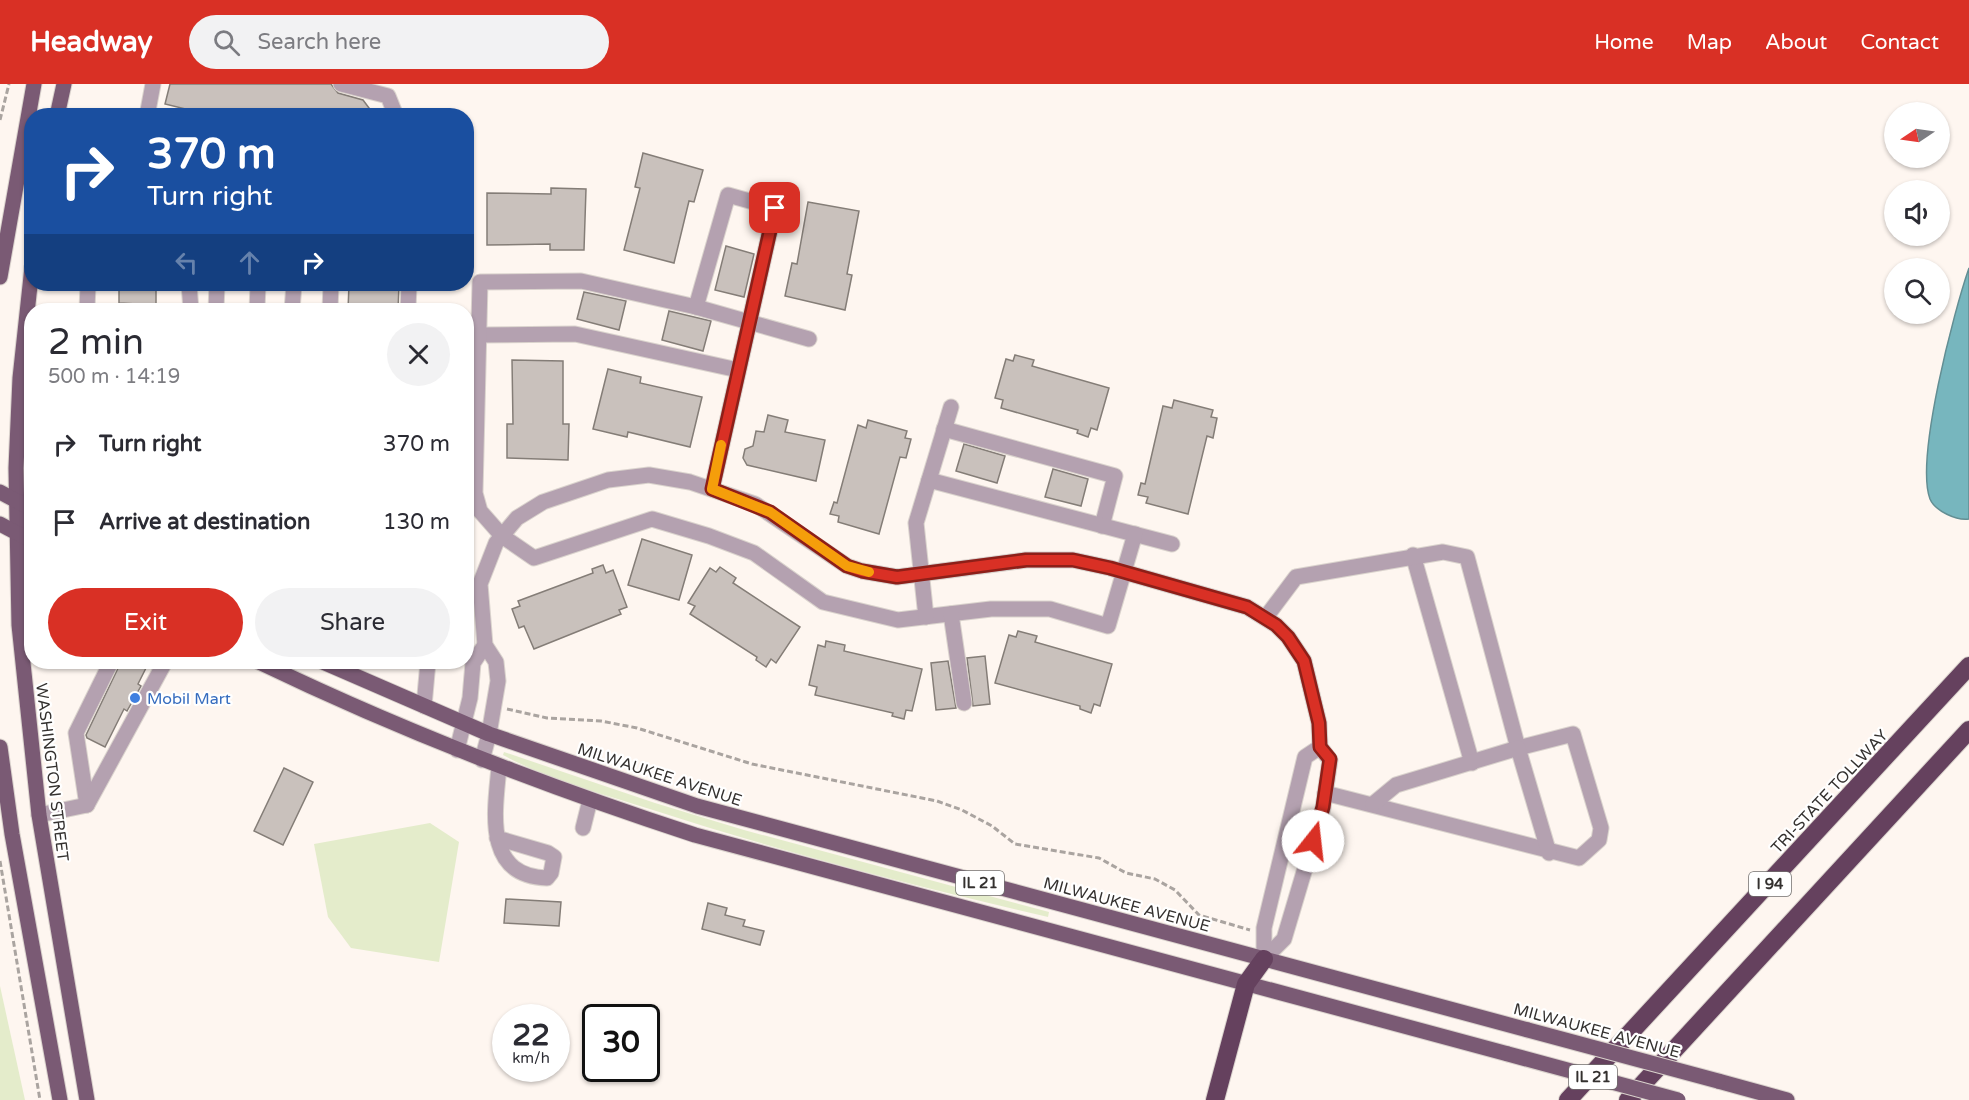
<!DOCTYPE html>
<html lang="en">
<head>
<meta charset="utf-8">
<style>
	:root { --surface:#fff; --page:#f2f2f3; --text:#2b2b33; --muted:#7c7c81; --accent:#d93025 }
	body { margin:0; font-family:"Varela Round",sans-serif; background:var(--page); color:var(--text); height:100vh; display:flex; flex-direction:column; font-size:22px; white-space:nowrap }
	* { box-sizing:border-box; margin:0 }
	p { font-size:20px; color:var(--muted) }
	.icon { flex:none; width:33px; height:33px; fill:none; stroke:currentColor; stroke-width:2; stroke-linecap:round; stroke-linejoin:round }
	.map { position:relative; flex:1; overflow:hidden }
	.panel { position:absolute; left:24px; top:219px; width:450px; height:366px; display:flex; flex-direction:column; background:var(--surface); border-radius:24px; box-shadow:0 2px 4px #0004 }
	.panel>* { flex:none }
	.hud { position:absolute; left:24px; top:24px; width:450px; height:183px; border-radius:24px; box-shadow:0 2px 4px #0004; background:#1a4fa0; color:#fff; overflow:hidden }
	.needle { width:39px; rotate:257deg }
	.controls { position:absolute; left:1884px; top:18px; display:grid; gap:12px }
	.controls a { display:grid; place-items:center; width:66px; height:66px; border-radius:50%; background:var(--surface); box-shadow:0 2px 4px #0004; font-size:30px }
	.speed { position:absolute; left:492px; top:920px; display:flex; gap:12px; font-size:30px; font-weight:700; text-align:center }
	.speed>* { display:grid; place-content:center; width:78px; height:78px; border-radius:50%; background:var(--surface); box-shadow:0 2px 4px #0004; line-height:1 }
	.speed small { font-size:15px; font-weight:400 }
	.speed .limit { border:3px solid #111; border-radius:9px; background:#fff; color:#111 }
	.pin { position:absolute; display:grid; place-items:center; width:51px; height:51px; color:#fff; margin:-26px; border-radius:12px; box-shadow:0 3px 9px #0006 }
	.me { position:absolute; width:66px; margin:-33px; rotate:16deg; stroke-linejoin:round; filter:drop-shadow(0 0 4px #0008) }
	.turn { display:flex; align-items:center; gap:21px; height:126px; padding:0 24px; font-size:27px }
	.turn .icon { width:78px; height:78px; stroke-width:2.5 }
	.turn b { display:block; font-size:42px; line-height:51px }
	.lanes { display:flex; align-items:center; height:57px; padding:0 24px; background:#0003; justify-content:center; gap:30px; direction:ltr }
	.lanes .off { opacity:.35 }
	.round { display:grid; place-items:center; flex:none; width:63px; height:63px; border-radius:32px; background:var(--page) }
	.summary { display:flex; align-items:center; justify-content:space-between; height:102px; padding:0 24px }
	h1 { font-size:36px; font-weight:600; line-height:45px }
	.action { display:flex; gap:12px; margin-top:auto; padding:12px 24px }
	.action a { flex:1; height:69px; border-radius:36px; background:var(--accent); color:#fff; font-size:24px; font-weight:600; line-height:69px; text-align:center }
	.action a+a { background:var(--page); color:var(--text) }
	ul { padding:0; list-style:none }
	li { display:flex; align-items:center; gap:18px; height:78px; padding:0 24px }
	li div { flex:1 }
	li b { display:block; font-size:22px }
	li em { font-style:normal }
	header { display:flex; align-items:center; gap:36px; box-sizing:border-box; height:84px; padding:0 30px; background:var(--accent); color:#fff }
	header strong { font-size:28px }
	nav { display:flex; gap:33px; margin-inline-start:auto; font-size:21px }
	.search { width:420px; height:54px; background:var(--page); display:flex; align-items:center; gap:15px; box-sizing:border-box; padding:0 21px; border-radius:33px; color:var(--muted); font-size:22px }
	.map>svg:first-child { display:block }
	.green { fill:#e4eccb }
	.water { fill:#77b6be; stroke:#638e93; stroke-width:1.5 }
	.building { fill:#c9c1bc; stroke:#847d77; stroke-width:1.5 }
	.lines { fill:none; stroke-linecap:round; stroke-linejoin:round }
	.minor-casing { stroke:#dad3cd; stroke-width:17 }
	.major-casing { stroke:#dad3cd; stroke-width:17 }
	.highway-casing { stroke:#dad3cd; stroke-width:20 }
	.path { stroke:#aaa4a0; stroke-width:3; stroke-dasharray:6 3; stroke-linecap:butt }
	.minor { stroke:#b4a1b0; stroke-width:15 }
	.major { stroke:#7a5a74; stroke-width:15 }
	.highway { stroke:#65415e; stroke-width:18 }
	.major-bridge-casing { stroke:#dad3cd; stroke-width:17; stroke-linecap:butt }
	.major-bridge { stroke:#7a5a74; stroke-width:15 }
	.route-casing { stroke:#8d1f18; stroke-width:15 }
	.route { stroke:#d93025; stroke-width:10 }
	.slow { stroke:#f59e0b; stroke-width:10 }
	.shop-dot { fill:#3f7fe0; stroke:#fff; stroke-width:2 }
	.labels { text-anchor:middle; stroke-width:4.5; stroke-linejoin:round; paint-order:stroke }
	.shield { fill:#fff; stroke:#716f6d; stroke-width:1.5 }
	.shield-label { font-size:15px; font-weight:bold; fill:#34312f }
	.shop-label { font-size:16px; fill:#366cbe; stroke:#fff; text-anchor:start }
	.street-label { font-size:16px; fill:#34312f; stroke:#fff }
</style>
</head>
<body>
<header>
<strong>Headway</strong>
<div class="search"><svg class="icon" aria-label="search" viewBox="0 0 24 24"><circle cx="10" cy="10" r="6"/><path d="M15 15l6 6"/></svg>Search here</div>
<nav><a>Home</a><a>Map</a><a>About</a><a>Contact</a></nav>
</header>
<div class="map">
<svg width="1969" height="1016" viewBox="0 0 1969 1016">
	<rect width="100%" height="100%" fill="#fef6f0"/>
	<!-- green -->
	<g class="green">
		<path d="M504,668l151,51 89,27 305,82 -1,5c-133,-31 -266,-65 -395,-107 -50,-16 -104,-30 -150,-55z"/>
		<path d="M430,739l29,19 -20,120 -88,-14 -23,-31 -14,-73z"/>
		<path d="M0,902l25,114h-25z"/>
	</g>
	<!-- water -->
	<path class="water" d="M1969,184v251c-12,2 -34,-8 -39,-20 -15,-40 24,-188 39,-231z"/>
	<!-- building -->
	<g class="building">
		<path d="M170,0h161l7,9 25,7 12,16h-161l-49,-12z"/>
		<path d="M643,69l60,17 -9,32 -5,-1 -15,62 -50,-13 16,-62 -5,-1z"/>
		<path d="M551,104l35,1 -2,61h-34v-6l-63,1v-52l64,1z"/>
		<path d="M808,118l51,9 -12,63 5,1 -7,35 -60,-14 7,-33 5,1z"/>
		<path d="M726,162l28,8 -10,43 -29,-7z"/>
		<path d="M119,200h37v21l-37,-2z"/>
		<path d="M349,200h50l-1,26h-50z"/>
		<path d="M584,208l42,9 -7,29 -42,-11z"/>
		<path d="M669,227l42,10 -8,30 -41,-11z"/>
		<path d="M1015,271l19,5 -2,6 77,22 -12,42 -6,-2 -3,9 -11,-4 1,-3 -77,-22 2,-8 -8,-2 11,-39 7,2z"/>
		<path d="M512,276l51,1v63h6l-1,36 -61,-2v-34h6z"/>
		<path d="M608,285l33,8 -1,6 62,14 -12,50 -62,-15 -1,5 -34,-8z"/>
		<path d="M1174,316l39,10 -2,7 6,1 -4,20 -6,-2 -19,78 -42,-11 2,-6 -10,-2 3,-12 4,1 18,-78 9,2z"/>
		<path d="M768,331l20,5 -3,12 40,8 -9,41 -69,-16 -4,-7 2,-9 8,-3 3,-15 8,1z"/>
		<path d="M868,336l39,11 -2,7 6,1 -5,19 -6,-1 -21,77 -41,-12 1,-6 -9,-2 4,-12 3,1 21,-78 8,3z"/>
		<path d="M964,360l41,12 -8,27 -41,-12z"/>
		<path d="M1053,385l35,10 -7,27 -36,-9z"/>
		<path d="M642,455l50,16 -13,45 -51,-15z"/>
		<path d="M603,481l3,8 7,-3 14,37 -8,3 2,4 -87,35 -10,-23 -5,2 -7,-19 8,-3 -2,-5 75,-28 -1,-4z"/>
		<path d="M720,483l16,11 -3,5 67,44 -24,36 -5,-4 -5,8 -10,-7 1,-3 -67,-43 5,-8 -7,-3 22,-35 6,4z"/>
		<path d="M1018,547l19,5 -2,6 77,22 -12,42 -6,-2 -3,9 -11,-4v-3l-85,-23 14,-48 7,2z"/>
		<path d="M826,557l19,4 -1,6 78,18 -10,42 -6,-1 -2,9 -12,-3 1,-3 -78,-18 2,-8 -8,-2 9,-40 7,2z"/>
		<path d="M985,572l5,48 -17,2 -6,-48z"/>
		<path d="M948,577l8,47 -20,2 -5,-47z"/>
		<path d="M121,578h28l-11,22 3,2 -14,25 -3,-2 -19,38 -18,-9 -1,-3z"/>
		<path d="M284,684l29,14 -30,63 -29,-14z"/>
		<path d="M506,815l55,3 -2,24 -55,-3z"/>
		<path d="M708,819l19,5 -2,7 20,5 -2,6 21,5 -4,14 -58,-16z"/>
	</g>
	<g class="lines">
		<!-- minor casing -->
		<g class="minor-casing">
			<g id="minor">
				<path d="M341,0l47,12 8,20"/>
				<path d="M147,32l6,-32"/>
				<path d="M189,200l2,26"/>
				<path d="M696,223l113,32"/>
				<path d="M87,226l1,-26"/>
				<path d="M216,226l1,-26"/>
				<path d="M257,226l1,-26"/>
				<path d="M292,226l2,-26"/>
				<path d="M330,226l1,-26"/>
				<path d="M408,226l1,-26"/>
				<path d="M479,251l96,-1 163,36"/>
				<path d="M944,345l171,47 -13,50"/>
				<path d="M929,396l243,64"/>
				<path d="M712,405l63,-281 -47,-13 -32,112 -115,-26 -101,1 -5,211 5,18 22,25 32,22 118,-39 57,17 45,17 69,49 75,18 93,-11h59l58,17 27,-92"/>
				<path d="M1413,471l59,208"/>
				<path d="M951,530l13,89"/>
				<path d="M926,533l-10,-94 35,-116"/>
				<path d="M1266,533l30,-40 147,-25 24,5 51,191 55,-14 28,94 -2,12 -20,18 -254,-65"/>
				<path d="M424,622l4,-44"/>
				<path d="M457,666l13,-52 3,-35 12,-18"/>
				<path d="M482,676l7,-26 9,-53 -2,-19 -11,-17 -5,-61 16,-41 21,-25 26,-16 65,-22 41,-5 41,7 65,22 92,62 15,5 35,6 129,-17h47l37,8 137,39 29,18 12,12 16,24 15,62 1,24 10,13 -7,48 -39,131 -20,20"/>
				<path d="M1373,720l23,-19 122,-37 31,105"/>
				<path d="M87,721l-11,-72 35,-71"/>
				<path d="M39,731l48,-10 78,-143"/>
				<path d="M583,744l7,-28"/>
				<path d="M497,754l51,15 6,4 -3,16 -4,5c-64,-2 -52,-67 -48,-111"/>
				<path d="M1264,875v-31l41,-171 15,-10"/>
			</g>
		</g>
		<!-- major casing -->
		<g class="major-casing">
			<g id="major">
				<path d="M57,32l7,-32"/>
				<path d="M32,183l-12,111 -4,90 3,157 20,190 48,285"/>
				<path d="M0,193l34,-193"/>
				<path d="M0,408l32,17"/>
				<path d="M0,440l32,17"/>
				<path d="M259,578c141,68 286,124 436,173l813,219"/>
				<path d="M323,578l166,72 208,72 831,224"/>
				<path d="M0,663l12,87 48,266"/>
				<path d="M1718,997l69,19"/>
			</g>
		</g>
		<!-- highway casing -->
		<g class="highway-casing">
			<g id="highway">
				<path d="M1215,1016l31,-116 18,-25"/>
				<path d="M1568,1016l401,-434"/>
				<path d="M1628,1016l341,-370"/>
			</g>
		</g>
		<!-- path -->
		<g class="path">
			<path d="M0,36l9,-36"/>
			<path d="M507,625l40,9 54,3 36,7 115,36 185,37 25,9 30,16 23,18 84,14 27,15 29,6 20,11 24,25 51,15"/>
			<path d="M0,777l40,239"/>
		</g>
		<!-- minor -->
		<use href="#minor" class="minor"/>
		<!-- major -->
		<use href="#major" class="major"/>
		<!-- highway -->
		<use href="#highway" class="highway"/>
		<!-- major-bridge casing -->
		<g class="major-bridge-casing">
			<g id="major-bridge">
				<path d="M1528,946l190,51"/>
				<path d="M1508,970l170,46"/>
			</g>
		</g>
		<!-- major-bridge -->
		<use href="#major-bridge" class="major-bridge"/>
	</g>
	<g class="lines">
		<!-- route casing -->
		<g class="route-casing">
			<path id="route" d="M775,124l-63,281 58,23 77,54 15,5 35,6 129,-17h47l37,8 137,39 29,18 12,12 16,24 15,62 1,24 10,12 -7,48 -10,34"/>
		</g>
		<!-- route -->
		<use href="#route" class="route"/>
		<!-- slow -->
		<path class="slow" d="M721,361l-9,44 58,23 77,54 22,6"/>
	</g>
	<!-- markers -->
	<circle class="shop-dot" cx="135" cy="614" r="6"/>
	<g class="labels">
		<!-- shield labels -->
		<g class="shield">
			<rect x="956" y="787" width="48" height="24" rx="4.5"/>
			<rect x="1749" y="788" width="42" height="24" rx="4.5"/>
			<rect x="1569" y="981" width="48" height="24" rx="4.5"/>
		</g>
		<g class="shield-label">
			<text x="980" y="804">IL 21</text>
			<text x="1770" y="805">I 94</text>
			<text x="1593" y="998">IL 21</text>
		</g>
		<!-- shop labels -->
		<g class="shop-label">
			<text x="147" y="620">Mobil Mart</text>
		</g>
		<!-- street labels -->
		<g class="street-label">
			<text transform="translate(53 688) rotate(83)" y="6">WASHINGTON STREET</text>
			<text transform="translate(660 690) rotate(18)" y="6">MILWAUKEE AVENUE</text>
			<text transform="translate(1829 707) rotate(-47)" y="6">TRI-STATE TOLLWAY</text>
			<text transform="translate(1127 820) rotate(15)" y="6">MILWAUKEE AVENUE</text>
			<text transform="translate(1597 946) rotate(15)" y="6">MILWAUKEE AVENUE</text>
		</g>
	</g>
</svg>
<div class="controls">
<a><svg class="needle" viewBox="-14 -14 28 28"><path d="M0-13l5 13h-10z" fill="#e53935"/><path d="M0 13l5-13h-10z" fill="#7c7c81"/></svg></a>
<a><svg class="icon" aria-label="sound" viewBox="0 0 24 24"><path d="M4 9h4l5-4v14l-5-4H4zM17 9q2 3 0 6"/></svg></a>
<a><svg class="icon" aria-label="search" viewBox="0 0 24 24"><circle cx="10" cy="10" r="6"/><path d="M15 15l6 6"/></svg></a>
</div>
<div class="speed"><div>22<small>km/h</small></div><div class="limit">30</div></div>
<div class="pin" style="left:775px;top:124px;background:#d93025"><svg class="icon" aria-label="arrive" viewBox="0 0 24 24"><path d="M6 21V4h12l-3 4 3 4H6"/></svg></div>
<svg class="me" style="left:1313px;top:757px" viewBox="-20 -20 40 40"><circle r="19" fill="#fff"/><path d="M0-13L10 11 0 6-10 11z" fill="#d93025"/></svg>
<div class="hud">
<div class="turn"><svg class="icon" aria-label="right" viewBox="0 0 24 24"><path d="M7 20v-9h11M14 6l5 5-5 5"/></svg><div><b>370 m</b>Turn right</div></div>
<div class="lanes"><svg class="icon off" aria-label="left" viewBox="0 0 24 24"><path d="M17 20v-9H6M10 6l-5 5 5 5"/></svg><svg class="icon off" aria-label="ahead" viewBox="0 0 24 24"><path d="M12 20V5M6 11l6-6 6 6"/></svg><svg class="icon" aria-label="right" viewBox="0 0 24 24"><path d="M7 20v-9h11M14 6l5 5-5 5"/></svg></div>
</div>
<section class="panel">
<div class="summary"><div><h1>2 min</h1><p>500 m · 14:19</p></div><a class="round"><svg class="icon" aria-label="close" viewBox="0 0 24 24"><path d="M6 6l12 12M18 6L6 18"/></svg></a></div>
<ul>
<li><svg class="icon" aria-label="right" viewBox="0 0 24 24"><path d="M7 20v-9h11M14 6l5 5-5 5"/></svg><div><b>Turn right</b></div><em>370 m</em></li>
<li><svg class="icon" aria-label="arrive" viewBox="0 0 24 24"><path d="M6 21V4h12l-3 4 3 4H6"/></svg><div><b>Arrive at destination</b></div><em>130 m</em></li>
</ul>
<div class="action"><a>Exit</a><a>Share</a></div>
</section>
</div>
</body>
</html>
